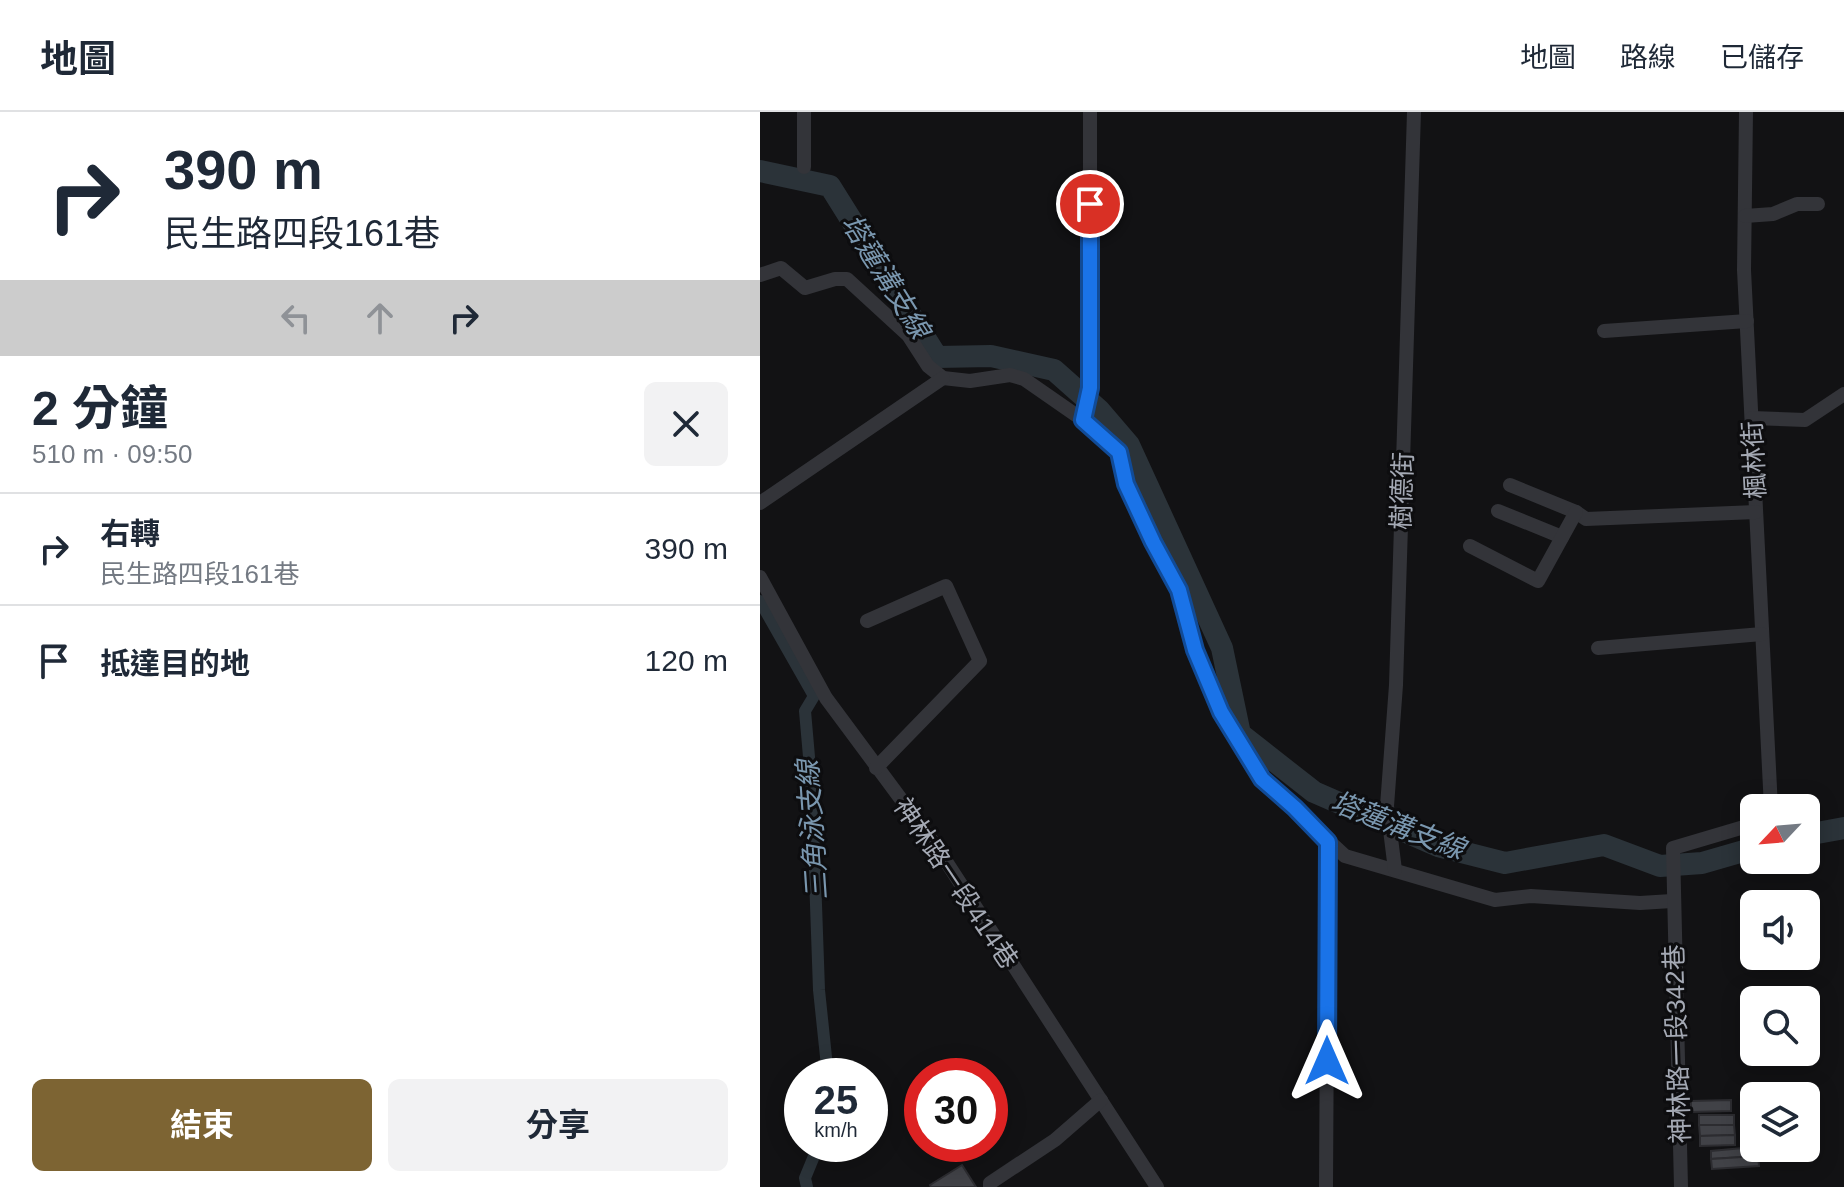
<!DOCTYPE html>
<html lang="zh-TW">
<head>
<meta charset="utf-8">
<style>
	:root { --surface:#fff; --page:#f2f2f3; --text:#1f2937; --muted:#747a83; --line:#e0e1e3; --accent:#7d6433 }
	body { margin:0; font-family:Helvetica,"Noto Sans TC",sans-serif; background:var(--page); color:var(--text); height:100vh; display:flex; flex-direction:column; font-size:30px; white-space:nowrap }
	* { box-sizing:border-box; margin:0 }
	p { font-size:26px; color:var(--muted) }
	.icon { flex:none; width:44px; height:44px; fill:none; stroke:currentColor; stroke-width:2; stroke-linecap:round; stroke-linejoin:round }
	.map { position:relative; flex:1; overflow:hidden }
	.drawer { display:flex; flex-direction:column; background:var(--surface); width:760px }
	.drawer>* { flex:none }
	.top-card { background:#fff; color:var(--text); overflow:hidden }
	.needle { width:52px; rotate:244deg }
	.controls { position:absolute; left:980px; top:682px; display:grid; gap:16px }
	.controls a { display:grid; place-items:center; width:80px; height:80px; border-radius:12px; background:var(--surface); box-shadow:0 4px 20px #0003; font-size:40px }
	.speed { position:absolute; left:24px; top:946px; display:flex; gap:16px; font-size:40px; font-weight:700; text-align:center }
	.speed>* { display:grid; place-content:center; width:104px; height:104px; border-radius:50%; background:var(--surface); box-shadow:0 4px 20px #0003; line-height:1 }
	.speed small { font-size:20px; font-weight:400 }
	.speed .limit { border:12px solid #d22; background:#fff; color:#111 }
	.pin { position:absolute; display:grid; place-items:center; width:68px; height:68px; color:#fff; margin:-34px; border:4px solid #fff; border-radius:50%; box-shadow:0 2px 8px #0007 }
	.me { position:absolute; width:88px; margin:-44px; rotate:0deg; stroke-linejoin:round; filter:drop-shadow(0 0 6px #0008) }
	.turn { display:flex; align-items:center; gap:28px; height:168px; padding:0 32px; font-size:36px }
	.turn .icon { width:104px; height:104px; stroke-width:2.5 }
	.turn b { display:block; font-size:56px; line-height:68px }
	.lanes { display:flex; align-items:center; height:76px; padding:0 32px; background:#0003; justify-content:center; gap:40px; direction:ltr }
	.lanes .off { opacity:.35 }
	.round { display:grid; place-items:center; flex:none; width:84px; height:84px; border-radius:12px; background:var(--page) }
	.head { display:flex; align-items:center; justify-content:space-between; height:136px; padding:0 32px }
	h1 { font-size:48px; font-weight:700; line-height:60px }
	.primary-button { display:flex; gap:16px; margin-top:auto; padding:16px 32px }
	.primary-button a { flex:1; height:92px; border-radius:12px; background:var(--accent); color:#fff; font-size:32px; font-weight:700; line-height:92px; text-align:center }
	.primary-button a+a { background:var(--page); color:var(--text) }
	ul { padding:0; list-style:none }
	li { display:flex; align-items:center; gap:24px; height:112px; padding:0 32px; border-top:2px solid var(--line) }
	li div { flex:1 }
	li b { display:block; font-size:30px }
	li em { font-style:normal }
	header { display:flex; align-items:center; gap:48px; box-sizing:border-box; height:112px; padding:0 40px; background:var(--surface); border-bottom:2px solid var(--line) }
	header strong { font-size:38px }
	nav { display:flex; gap:44px; margin-inline-start:auto; font-size:28px }
	main { display:flex; flex:1; min-height:0 }
	.map>svg:first-child { display:block }
	.lines { fill:none; stroke-linecap:round; stroke-linejoin:round }
	.canal { stroke:#2b3339; stroke-width:12 }
	.river { stroke:#2b3339; stroke-width:22 }
	.building { fill:#414247; stroke:#2c2c30; stroke-width:2 }
	.minor { stroke:#333439; stroke-width:14 }
	.route-casing { stroke:#114b97; stroke-width:20 }
	.route { stroke:#1a73e8; stroke-width:14 }
	.labels { text-anchor:middle; stroke-width:6; stroke-linejoin:round; paint-order:stroke }
	.street-label { font-size:26px; fill:#a4a9b4; stroke:#0d0d0f }
	.water-label { font-size:28px; font-style:italic; fill:#7a97af; stroke:#0d0d0f }
</style>
</head>
<body>
<header>
<strong>地圖</strong>
<nav><a>地圖</a><a>路線</a><a>已儲存</a></nav>
</header>
<main>
<section class="drawer">
<div class="top-card">
<div class="turn"><svg class="icon" aria-label="right" viewBox="0 0 24 24"><path d="M7 20v-9h11M14 6l5 5-5 5"/></svg><div><b>390 m</b>民生路四段161巷</div></div>
<div class="lanes"><svg class="icon off" aria-label="left" viewBox="0 0 24 24"><path d="M17 20v-9H6M10 6l-5 5 5 5"/></svg><svg class="icon off" aria-label="ahead" viewBox="0 0 24 24"><path d="M12 20V5M6 11l6-6 6 6"/></svg><svg class="icon" aria-label="right" viewBox="0 0 24 24"><path d="M7 20v-9h11M14 6l5 5-5 5"/></svg></div>
</div>
<div class="head"><div><h1>2 分鐘</h1><p>510 m · 09:50</p></div><a class="round"><svg class="icon" aria-label="close" viewBox="0 0 24 24"><path d="M6 6l12 12M18 6L6 18"/></svg></a></div>
<ul>
<li><svg class="icon" aria-label="right" viewBox="0 0 24 24"><path d="M7 20v-9h11M14 6l5 5-5 5"/></svg><div><b>右轉</b><p>民生路四段161巷</p></div><em>390 m</em></li>
<li><svg class="icon" aria-label="arrive" viewBox="0 0 24 24"><path d="M6 21V4h12l-3 4 3 4H6"/></svg><div><b>抵達目的地</b></div><em>120 m</em></li>
</ul>
<div class="primary-button"><a>結束</a><a>分享</a></div>
</section>
<div class="map">
<svg width="1084" height="1075" viewBox="0 0 1084 1075">
	<rect width="100%" height="100%" fill="#121214"/>
	<g class="lines">
		<!-- canal -->
		<g class="canal">
			<path d="M0,489l54,95 -9,15 7,80 7,199 9,86"/>
			<path d="M47,1075l-2,-9 14,-34"/>
		</g>
		<!-- river -->
		<g class="river">
			<path d="M0,59l70,15 107,171 54,-1 63,14 45,40 30,35 93,203 18,86 74,58 124,54 67,17 99,-18 56,21 42,-3 52,-15"/>
			<path d="M1046,723l38,-7"/>
		</g>
	</g>
	<!-- building -->
	<g class="building">
		<path d="M971,988v11l-40,1v-11z"/>
		<rect x="939" y="1003" width="35" height="10"/>
		<path d="M939,1013h35l1,10 -35,1z"/>
		<path d="M975,1023v10l-35,1v-10z"/>
		<path d="M994,1035l3,1 1,8 -47,3v-8z"/>
		<path d="M998,1044l1,10 -47,3 -1,-10z"/>
		<path d="M202,1053l14,22h-45l-1,-2z"/>
	</g>
	<g class="lines">
		<!-- minor -->
		<g class="minor">
			<path d="M986,0l-2,158 27,538"/>
			<path d="M44,55v-55"/>
			<path d="M985,104l28,-2 24,-10h21"/>
			<path d="M0,163l21,-7 24,20 30,-9h12l61,56 20,31 15,12 27,3 40,-6 14,4 59,41 36,32 7,32 27,58 26,48 16,60 26,62 41,67 83,77 150,44 36,-4 109,7 32,-2"/>
			<path d="M844,219l143,-10"/>
			<path d="M992,306l53,2 39,-26"/>
			<path d="M323,308l7,-32v-276"/>
			<path d="M750,373l66,27 10,7 170,-7"/>
			<path d="M0,391l183,-125"/>
			<path d="M738,399l64,26"/>
			<path d="M710,434l68,35 38,-69"/>
			<path d="M0,465l66,121 112,151 219,338"/>
			<path d="M107,509l79,-35 34,75 -104,107"/>
			<path d="M838,536l164,-14"/>
			<path d="M635,758l-8,-64 9,-121 18,-573"/>
			<path d="M230,1075v-4l65,-43 46,-40"/>
			<path d="M566,1075l2,-345"/>
			<path d="M921,1075l-8,-339 81,-24"/>
		</g>
	</g>
	<g class="lines">
		<!-- route casing -->
		<g class="route-casing">
			<path id="route" d="M330,92v184l-7,32 36,32 7,32 27,58 26,48 16,60 26,62 41,67 33,29 33,34 -1,219"/>
		</g>
		<!-- route -->
		<use href="#route" class="route"/>
	</g>
	<g class="labels">
		<!-- street labels -->
		<g class="street-label">
			<text transform="translate(994 348) rotate(-93)" y="9">楓林街</text>
			<text transform="translate(642 379) rotate(-88)" y="9">樹德街</text>
			<text transform="translate(196 771) rotate(56)" y="9">神林路一段414巷</text>
			<text transform="translate(917 932) rotate(-92)" y="9">神林路一段342巷</text>
		</g>
		<!-- water labels -->
		<g class="water-label">
			<text transform="translate(126 164) rotate(58)" y="10">塔蓮溝支線</text>
			<text transform="translate(638 713) rotate(21)" y="10">塔蓮溝支線</text>
			<text transform="translate(52 718) rotate(-94)" y="10">三角泳支線</text>
		</g>
	</g>
</svg>
<div class="controls">
<a><svg class="needle" viewBox="-14 -14 28 28"><path d="M0-13l5 13h-10z" fill="#e53935"/><path d="M0 13l5-13h-10z" fill="#747a83"/></svg></a>
<a><svg class="icon" aria-label="sound" viewBox="0 0 24 24"><path d="M4 9h4l5-4v14l-5-4H4zM17 9q2 3 0 6"/></svg></a>
<a><svg class="icon" aria-label="search" viewBox="0 0 24 24"><circle cx="10" cy="10" r="6"/><path d="M15 15l6 6"/></svg></a>
<a><svg class="icon" aria-label="layers" viewBox="0 0 24 24"><path d="M12 4l9 5-9 5-9-5zM3 14l9 5 9-5"/></svg></a>
</div>
<div class="speed"><div>25<small>km/h</small></div><div class="limit">30</div></div>
<div class="pin" style="left:330px;top:92px;background:#d93025"><svg class="icon" aria-label="arrive" viewBox="0 0 24 24"><path d="M6 21V4h12l-3 4 3 4H6"/></svg></div>
<svg class="me" style="left:567px;top:949px" viewBox="-20 -20 40 40"><path d="M0-17L14 15 0 8-14 15z" fill="#1a73e8" stroke="#fff" stroke-width="4"/></svg>
</div>
</main>
</body>
</html>
